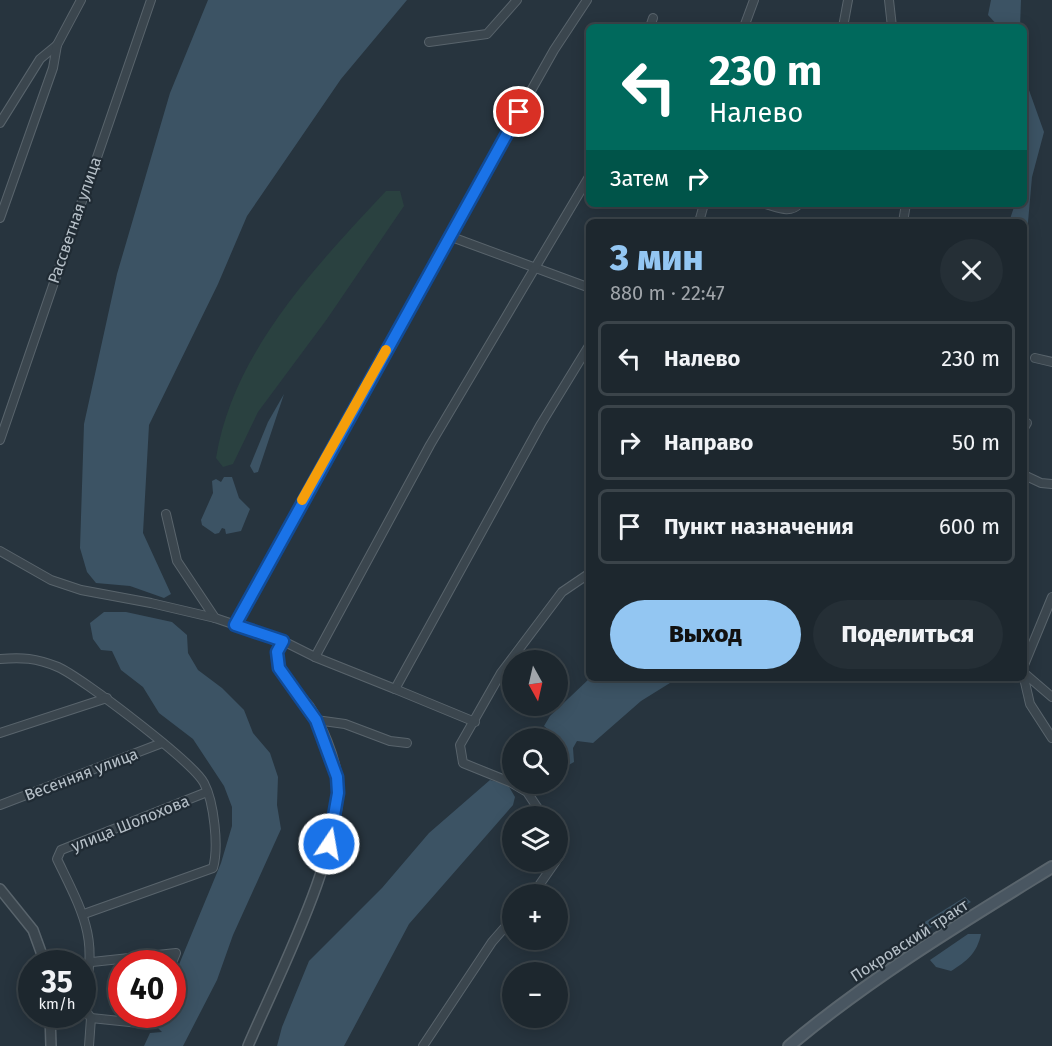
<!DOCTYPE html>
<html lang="ru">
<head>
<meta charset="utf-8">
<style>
	:root { --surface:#1d272e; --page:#252f36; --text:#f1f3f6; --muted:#a0a5aa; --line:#3b444a; --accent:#93c6f2 }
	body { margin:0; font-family:"Fira Sans",sans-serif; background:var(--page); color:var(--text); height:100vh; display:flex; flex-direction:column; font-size:22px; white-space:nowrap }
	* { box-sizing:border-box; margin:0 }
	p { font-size:20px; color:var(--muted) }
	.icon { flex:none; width:33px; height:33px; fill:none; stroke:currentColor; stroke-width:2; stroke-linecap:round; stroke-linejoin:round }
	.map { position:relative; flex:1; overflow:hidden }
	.panel { position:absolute; left:586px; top:219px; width:441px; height:462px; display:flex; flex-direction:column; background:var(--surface); border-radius:9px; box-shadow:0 3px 15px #0003,0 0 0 2px var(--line) }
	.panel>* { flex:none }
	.hud { position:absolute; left:586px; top:24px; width:441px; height:183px; border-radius:9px; box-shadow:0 3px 15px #0003,0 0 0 2px var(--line); background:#00695c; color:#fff; overflow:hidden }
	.needle { width:39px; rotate:172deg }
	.tools { position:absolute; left:502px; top:650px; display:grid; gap:12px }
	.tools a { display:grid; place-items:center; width:66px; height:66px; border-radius:50%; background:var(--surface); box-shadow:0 3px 15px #0003,0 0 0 2px var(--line); font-size:30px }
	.speed { position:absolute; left:18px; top:950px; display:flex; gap:12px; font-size:30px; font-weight:700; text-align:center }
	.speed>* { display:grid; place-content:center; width:78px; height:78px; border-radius:50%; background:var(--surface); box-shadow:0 3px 15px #0003,0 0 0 2px var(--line); line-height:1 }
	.speed small { font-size:15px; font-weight:400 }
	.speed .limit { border:9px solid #d22; background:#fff; color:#111 }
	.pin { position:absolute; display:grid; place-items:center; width:51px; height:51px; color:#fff; margin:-26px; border:3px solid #fff; border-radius:50%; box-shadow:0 2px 6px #0007 }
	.me { position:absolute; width:66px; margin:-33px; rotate:12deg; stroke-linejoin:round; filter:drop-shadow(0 0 4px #0008) }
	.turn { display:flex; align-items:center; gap:21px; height:126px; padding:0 24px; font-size:27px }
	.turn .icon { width:78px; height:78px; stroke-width:2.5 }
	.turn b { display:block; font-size:42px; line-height:51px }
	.then { display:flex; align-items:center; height:57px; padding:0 24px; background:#0003; gap:12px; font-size:22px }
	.round { display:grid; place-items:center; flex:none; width:63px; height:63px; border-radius:32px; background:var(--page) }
	.summary { display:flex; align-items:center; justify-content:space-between; height:102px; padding:0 24px }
	h1 { font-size:36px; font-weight:800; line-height:45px; color:var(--accent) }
	.cta { display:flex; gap:12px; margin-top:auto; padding:12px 24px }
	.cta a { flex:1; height:69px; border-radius:36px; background:var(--accent); color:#111; font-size:24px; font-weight:800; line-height:69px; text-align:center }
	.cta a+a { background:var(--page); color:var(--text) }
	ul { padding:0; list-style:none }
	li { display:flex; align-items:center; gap:18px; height:75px; margin:0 12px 9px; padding:0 12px; border:3px solid var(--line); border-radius:9px }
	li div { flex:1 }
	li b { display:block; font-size:22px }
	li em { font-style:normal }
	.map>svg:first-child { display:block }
	.green { fill:#2a4140 }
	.water { fill:#3c5364 }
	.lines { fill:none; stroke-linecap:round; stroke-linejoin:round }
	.minor-casing { stroke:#59646c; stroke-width:10 }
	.tertiary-casing { stroke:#59646c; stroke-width:12 }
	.secondary-casing { stroke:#59646c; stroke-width:14 }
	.minor { stroke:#3b464e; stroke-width:8 }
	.tertiary { stroke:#3b464e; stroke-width:9 }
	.secondary { stroke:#495661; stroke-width:10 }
	.route-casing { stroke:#114b97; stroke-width:15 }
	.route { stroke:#1a73e8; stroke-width:10 }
	.slow { stroke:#f59e0b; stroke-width:10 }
	.labels { text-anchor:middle; stroke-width:4.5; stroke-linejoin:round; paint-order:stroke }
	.street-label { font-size:16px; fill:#b7c1c9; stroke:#202b34 }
</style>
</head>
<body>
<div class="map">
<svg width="1052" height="1046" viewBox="0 0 1052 1046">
	<rect width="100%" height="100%" fill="#27343e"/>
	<!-- green -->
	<path class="green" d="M386,191h14l4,15 -77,113 -69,93 -25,52 -10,3 -7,-9c17,-106 100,-192 170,-267z"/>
	<!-- water -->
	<g class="water">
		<path d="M208,0h199l-66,79 -94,137 -29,68 -69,141 -6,108 28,61 -7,4 -34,-12 -34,-3 -9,-11 -7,-24 4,-124 33,-150 53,-181z"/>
		<path d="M991,0h30l-1,27h-21l-11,-12z"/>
		<path d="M1025,79l19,53 -12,45 -7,79 -1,-34h-15l6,-18h9z"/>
		<path d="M284,394l-26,78 -4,1 -4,-7 18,-44z"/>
		<path d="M224,477h8l7,21 11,11 -9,22 -15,3 -1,-5 -3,-1 -3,5 -4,1 -13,-9 -1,-5 12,-27 -1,-12 4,-2 5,3z"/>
		<path d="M104,612h22l46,10 15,13 1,18 10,17 24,18 22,22 9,23 17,20 8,24 -1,28 4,24 -48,106 -16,45 -34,66h-39l6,-13 12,-1 -8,-8 4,-10h14l1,-35 48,-116 11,-37v-19l-8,-21 -31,-47 -34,-26 -16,-26 -22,-17 -9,-19 -11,-1 -8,-11 -3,-16z"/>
		<path d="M590,678h88l-37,23 -48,42 -16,-2 -4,7 1,14 -16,9 2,-27 -2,-6 -14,-12 6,-10z"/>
		<path d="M490,780l18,5 7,12 -2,8 -104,119 -65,122h-67l5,-19 27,-66 73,-73 47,-55z"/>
		<path d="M965,897l6,5 -25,14 -2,4 -3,-1 -17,14 -4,7 -9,4 4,-6 -4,-4 6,-2 3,-7z"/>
		<path d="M968,934h13c-4,19 -14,27 -30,37l-15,-4 -6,-7z"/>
	</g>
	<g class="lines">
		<!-- minor casing -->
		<g class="minor-casing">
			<g id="minor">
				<path d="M889,0l3,27"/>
				<path d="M650,27l3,-9"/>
				<path d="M744,27l10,-27"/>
				<path d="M843,27l5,-27"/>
				<path d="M429,42l58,-8 30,-34"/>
				<path d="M0,123l40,-64 17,-14"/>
				<path d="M765,204c12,3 25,10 34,0"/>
				<path d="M0,218l53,-150 4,-23 24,-45"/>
				<path d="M699,222l5,-18"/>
				<path d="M903,222l3,-18"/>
				<path d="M449,236l141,52"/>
				<path d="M1035,358l17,4"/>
				<path d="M1024,428l3,-5"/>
				<path d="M0,440l151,-440"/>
				<path d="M1024,475l17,8 11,1"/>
				<path d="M166,514l11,47 38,57"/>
				<path d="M0,551l51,29 30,10 70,13 64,15 68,23 32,16 80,32 146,-265 49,-80"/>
				<path d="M235,625l214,-389 105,-186 33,-50"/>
				<path d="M315,657l115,-212 160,-270"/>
				<path d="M0,659c22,-2 36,-1 58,8 23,10 135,95 146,116 10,19 15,64 9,85l-129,46"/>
				<path d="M1024,665l28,-68"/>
				<path d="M1024,673l28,24"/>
				<path d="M1024,678l6,26 22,34"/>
				<path d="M395,689l80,33"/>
				<path d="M316,720l29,4 45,17 17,2"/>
				<path d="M0,733l107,-35"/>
				<path d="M0,805l162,-62"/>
				<path d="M543,816l-16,-24 -17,-10 -47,-19 -3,-18 41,-72 61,-81 28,-19"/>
				<path d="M558,836c4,8 6,14 0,22"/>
				<path d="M533,894l23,-33"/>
				<path d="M92,962l84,-9 -4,10"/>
				<path d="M82,1000c19,-59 0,-89 -25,-141l4,-9 146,-58"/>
				<path d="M82,1006l9,12 58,6 4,-10"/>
				<path d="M89,1046l2,-28"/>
				<path d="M423,1046l69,-104 21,-24"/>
			</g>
		</g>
		<!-- tertiary casing -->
		<g class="tertiary-casing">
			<g id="tertiary">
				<path d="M0,889l33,41 12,33"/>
				<path d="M50,1014l1,32"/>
				<path d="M248,1046c28,-66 97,-198 89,-267 -3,-23 -15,-52 -28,-72 -10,-13 -27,-28 -31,-44 -2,-9 1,-15 5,-22"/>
			</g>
		</g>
		<!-- secondary casing -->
		<g class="secondary-casing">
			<path id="secondary" d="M789,1046c82,-69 172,-123 263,-179"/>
		</g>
		<!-- minor -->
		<use href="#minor" class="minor"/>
		<!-- tertiary -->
		<use href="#tertiary" class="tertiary"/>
		<!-- secondary -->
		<use href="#secondary" class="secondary"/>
	</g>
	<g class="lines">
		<!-- route casing -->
		<g class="route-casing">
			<path id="route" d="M329,844l9,-51 -1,-16 -21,-57 -37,-52 -2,-16 6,-11 -48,-16 284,-513"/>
		</g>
		<!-- route -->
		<use href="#route" class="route"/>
		<!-- slow -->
		<path class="slow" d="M302,500l84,-150"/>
	</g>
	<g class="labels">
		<!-- street labels -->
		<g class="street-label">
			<text transform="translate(74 220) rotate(-71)" y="6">Рассветная улица</text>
			<text transform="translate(81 774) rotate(-21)" y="6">Весенняя улица</text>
			<text transform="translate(130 823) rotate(-22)" y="6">улица Шолохова</text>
			<text transform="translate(909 940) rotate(-33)" y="6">Покровский тракт</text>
		</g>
	</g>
</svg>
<div class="tools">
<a><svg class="needle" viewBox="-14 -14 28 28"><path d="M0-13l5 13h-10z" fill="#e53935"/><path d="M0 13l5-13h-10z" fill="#a0a5aa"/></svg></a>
<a><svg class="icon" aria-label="search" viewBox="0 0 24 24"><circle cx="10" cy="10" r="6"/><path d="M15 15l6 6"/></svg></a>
<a><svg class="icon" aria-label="layers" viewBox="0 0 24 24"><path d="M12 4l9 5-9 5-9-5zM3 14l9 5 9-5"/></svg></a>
<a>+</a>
<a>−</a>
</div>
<div class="speed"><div>35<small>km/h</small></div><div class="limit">40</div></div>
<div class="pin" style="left:519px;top:112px;background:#d93025"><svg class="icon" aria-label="arrive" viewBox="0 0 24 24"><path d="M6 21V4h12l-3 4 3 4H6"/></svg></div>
<svg class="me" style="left:329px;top:844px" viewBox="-20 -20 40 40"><circle r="17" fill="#1a73e8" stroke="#fff" stroke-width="3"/><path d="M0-11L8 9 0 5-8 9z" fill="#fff"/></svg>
<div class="hud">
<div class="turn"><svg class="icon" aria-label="left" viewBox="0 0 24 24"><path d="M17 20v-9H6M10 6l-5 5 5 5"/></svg><div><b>230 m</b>Налево</div></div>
<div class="then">Затем<svg class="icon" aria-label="right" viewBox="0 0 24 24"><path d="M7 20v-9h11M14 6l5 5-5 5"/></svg></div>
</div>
<section class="panel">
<div class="summary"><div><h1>3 мин</h1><p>880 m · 22:47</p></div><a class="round"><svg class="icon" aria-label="close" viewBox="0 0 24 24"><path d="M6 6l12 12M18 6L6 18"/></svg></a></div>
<ul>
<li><svg class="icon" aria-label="left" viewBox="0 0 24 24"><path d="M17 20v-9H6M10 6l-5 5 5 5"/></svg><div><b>Налево</b></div><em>230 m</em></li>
<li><svg class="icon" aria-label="right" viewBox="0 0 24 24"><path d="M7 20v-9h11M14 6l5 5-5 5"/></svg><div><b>Направо</b></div><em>50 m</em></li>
<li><svg class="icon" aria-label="arrive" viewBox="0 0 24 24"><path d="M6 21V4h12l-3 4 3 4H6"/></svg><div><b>Пункт назначения</b></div><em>600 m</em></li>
</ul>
<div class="cta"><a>Выход</a><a>Поделиться</a></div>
</section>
</div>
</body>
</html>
